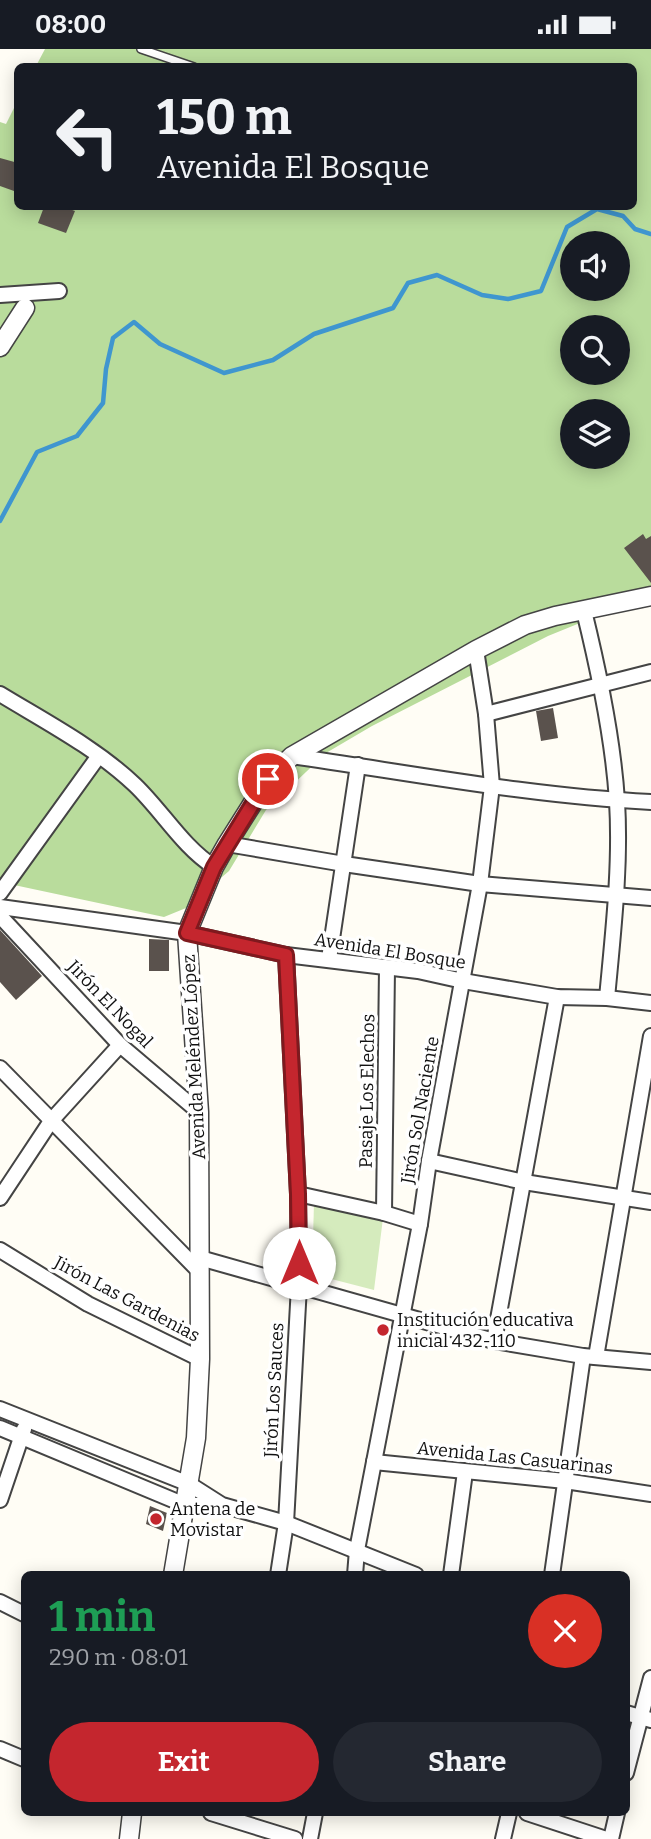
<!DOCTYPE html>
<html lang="en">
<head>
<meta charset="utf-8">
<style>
	:root { --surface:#171b24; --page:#242831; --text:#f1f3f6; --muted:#9ea1a6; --accent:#c4262e }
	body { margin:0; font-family:Bitter,serif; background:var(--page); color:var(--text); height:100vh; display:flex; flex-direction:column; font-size:26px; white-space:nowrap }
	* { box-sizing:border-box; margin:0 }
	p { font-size:23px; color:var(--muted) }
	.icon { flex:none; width:38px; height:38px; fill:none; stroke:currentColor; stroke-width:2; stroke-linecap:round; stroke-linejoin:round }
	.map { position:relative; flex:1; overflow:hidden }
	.drawer { position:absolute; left:21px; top:1522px; width:609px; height:245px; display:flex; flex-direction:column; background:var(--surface); border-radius:10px; box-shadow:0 4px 18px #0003 }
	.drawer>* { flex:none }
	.banner { position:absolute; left:14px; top:14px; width:623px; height:147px; border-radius:10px; box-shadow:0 4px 18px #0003; background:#171b24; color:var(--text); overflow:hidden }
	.fabs { position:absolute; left:560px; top:182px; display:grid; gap:14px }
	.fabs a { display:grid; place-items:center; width:70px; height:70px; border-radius:50%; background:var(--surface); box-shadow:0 4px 18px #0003; font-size:35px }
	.pin { position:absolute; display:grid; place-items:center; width:60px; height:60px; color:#fff; margin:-30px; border:4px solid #fff; border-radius:50%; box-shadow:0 2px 7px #0007 }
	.me { position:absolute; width:77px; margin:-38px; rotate:0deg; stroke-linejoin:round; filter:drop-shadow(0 0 5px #0008) }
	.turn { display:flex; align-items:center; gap:24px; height:147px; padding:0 28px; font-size:32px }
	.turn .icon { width:91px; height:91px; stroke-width:2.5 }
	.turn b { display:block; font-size:49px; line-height:60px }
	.round { display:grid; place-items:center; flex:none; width:74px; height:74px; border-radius:37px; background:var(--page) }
	.overview { display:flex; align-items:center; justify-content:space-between; height:119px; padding:0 28px }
	h1 { font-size:42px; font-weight:700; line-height:52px; color:#1e9e55 }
	.button { display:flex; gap:14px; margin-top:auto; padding:14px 28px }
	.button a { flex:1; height:80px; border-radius:42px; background:var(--accent); color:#fff; font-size:28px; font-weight:700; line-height:80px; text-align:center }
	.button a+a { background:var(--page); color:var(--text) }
	.status { display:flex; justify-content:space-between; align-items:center; height:49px; padding:0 35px; background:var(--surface); direction:ltr }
	.status svg { height:19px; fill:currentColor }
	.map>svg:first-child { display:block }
	.green { fill:#d5ebbd }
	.forest { fill:#b9dc9c; fill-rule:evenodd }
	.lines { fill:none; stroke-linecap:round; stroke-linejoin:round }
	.stream { stroke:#3f96cf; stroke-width:4.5 }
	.building { fill:#5a524d }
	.service-casing { stroke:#444; stroke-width:10 }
	.minor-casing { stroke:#444; stroke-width:18 }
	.tertiary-casing { stroke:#444; stroke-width:21 }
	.service { stroke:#fff; stroke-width:7 }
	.minor { stroke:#fff; stroke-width:14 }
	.tertiary { stroke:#fff; stroke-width:18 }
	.route-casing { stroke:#7f191e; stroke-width:18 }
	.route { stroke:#c4262e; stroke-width:12 }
	.poi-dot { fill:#c4262e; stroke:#fff; stroke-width:2.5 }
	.labels { text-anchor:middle; stroke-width:7; stroke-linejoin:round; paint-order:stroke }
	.street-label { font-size:18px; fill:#111; stroke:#fff }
	.poi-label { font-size:18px; fill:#111; stroke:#fff; text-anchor:start }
</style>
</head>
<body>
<div class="status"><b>08:00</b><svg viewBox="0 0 49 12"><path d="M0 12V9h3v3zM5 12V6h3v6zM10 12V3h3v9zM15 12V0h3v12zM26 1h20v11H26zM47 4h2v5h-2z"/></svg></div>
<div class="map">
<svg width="651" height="1790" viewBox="0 0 651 1790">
	<rect width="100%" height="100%" fill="#fffdf5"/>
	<!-- green -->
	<path class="green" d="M314,1154l69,15 -9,72 -62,-16z"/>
	<!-- forest -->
	<path class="forest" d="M45,0h606v541l-22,13 -81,33 -176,90 -46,27 -60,57 -37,61 -43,37 -22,9 -164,-35v-760l6,2 11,-22 1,105h616v-140l-598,-1zM572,194h46v46h-46zM572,278h46v46h-46zM572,362h46v46h-46z"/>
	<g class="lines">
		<!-- stream -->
		<path class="stream" d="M0,472l37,-69 40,-16 26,-33 3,-34 7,-31 21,-16 26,22 64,29 49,-13 41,-26 79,-26 15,-25 29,-8 45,20 26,4 33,-8 26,-64 30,-18 26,7 12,13 16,5"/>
	</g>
	<!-- building -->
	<g class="building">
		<path d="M0,109l18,5v17l-4,11 -14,-5z"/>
		<path d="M44,158h20l11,4 -9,22 -28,-10z"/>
		<path d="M643,485l3,5 5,-3v47l-27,-35z"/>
		<path d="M553,659l5,30 -17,3 -5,-30z"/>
		<path d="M0,881l42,46 -26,24 -16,-18z"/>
		<path d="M149,890l20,1v31h-20z"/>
		<path d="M150,1457l17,7 -4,18 -17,-7z"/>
	</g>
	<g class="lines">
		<!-- service casing -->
		<g class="service-casing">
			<path id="service" d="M141,0l53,18"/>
		</g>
		<!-- minor casing -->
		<g class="minor-casing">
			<g id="minor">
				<path d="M0,246l59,-4"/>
				<path d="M584,562c15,61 29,126 33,190 4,65 -4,132 -10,197"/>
				<path d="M0,645c46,28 96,54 135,91 28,27 47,61 79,82"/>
				<path d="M486,665l165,-42"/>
				<path d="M292,707c119,17 239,40 359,46"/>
				<path d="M227,795l117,20 136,20 171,14"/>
				<path d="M0,844l98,-136"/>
				<path d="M0,858l187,26 99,22 132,16 45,10 94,16 50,1 44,5"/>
				<path d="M0,867l120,129 79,67"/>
				<path d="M329,910l29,-194"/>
				<path d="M0,1019l201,205"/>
				<path d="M429,1112l95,21 127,20"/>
				<path d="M298,1145l86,19 36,11"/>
				<path d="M0,1149l51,-77 69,-76"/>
				<path d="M384,1164l3,-245"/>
				<path d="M0,1201l88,54 112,55"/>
				<path d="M200,1209l294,83 89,15 68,6"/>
				<path d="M494,1292l63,-344"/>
				<path d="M596,1308l55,-321"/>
				<path d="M0,1360l189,75 33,21 64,18 130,52"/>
				<path d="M0,1379l185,77h36"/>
				<path d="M374,1413l191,19 86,13"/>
				<path d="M0,1451l24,-71"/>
				<path d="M278,1526l8,-52 13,-237 -1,-92 -12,-239"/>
				<path d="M355,1526l2,-25 63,-326 9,-63 51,-277 12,-98 -6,-72 -10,-64"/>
				<path d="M451,1526l14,-103"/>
				<path d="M552,1526l31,-219"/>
				<path d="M0,1553l24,12"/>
				<path d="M626,1664l25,7"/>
				<path d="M0,1700l24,10"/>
				<path d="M626,1724l25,-95"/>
				<path d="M211,1764l84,26"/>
				<path d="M527,1764l79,26"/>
				<path d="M310,1790l5,-26"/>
				<path d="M503,1790l6,-26"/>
				<path d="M611,1790l6,-26"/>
			</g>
		</g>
		<!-- tertiary casing -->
		<g class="tertiary-casing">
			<g id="tertiary">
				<path d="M0,298l25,-39"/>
				<path d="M173,1526l23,-137 4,-79 -1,-247 -12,-179 27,-66 13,-23 41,-65 24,-23 184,-106 49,-25 30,-9 96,-20"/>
				<path d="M129,1790l3,-26"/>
			</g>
		</g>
		<!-- service -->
		<use href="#service" class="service"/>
		<!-- minor -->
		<use href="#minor" class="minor"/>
		<!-- tertiary -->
		<use href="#tertiary" class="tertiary"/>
	</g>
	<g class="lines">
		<!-- route casing -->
		<g class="route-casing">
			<path id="route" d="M268,730l-54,88 -27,66 99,22 12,239 1,69"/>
		</g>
		<!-- route -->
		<use href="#route" class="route"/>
	</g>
	<!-- markers -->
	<g class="poi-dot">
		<circle cx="383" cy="1281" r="7"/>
		<circle cx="156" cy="1470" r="7"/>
	</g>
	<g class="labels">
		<!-- street labels -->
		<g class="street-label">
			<text transform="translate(390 902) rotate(9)" y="6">Avenida El Bosque</text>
			<text transform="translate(110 955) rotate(46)" y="6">Jirón El Nogal</text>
			<text transform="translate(194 1008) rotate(-93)" y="6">Avenida Meléndez López</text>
			<text transform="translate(367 1042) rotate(-89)" y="6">Pasaje Los Elechos</text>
			<text transform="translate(420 1061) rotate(-80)" y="6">Jirón Sol Naciente</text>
			<text transform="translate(127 1250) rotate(28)" y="6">Jirón Las Gardenias</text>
			<text transform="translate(274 1341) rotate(-87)" y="6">Jirón Los Sauces</text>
			<text transform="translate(515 1409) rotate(6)" y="6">Avenida Las Casuarinas</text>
		</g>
		<!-- poi labels -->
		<g class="poi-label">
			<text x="397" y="1277">Institución educativa<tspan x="397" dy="21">inicial 432-110</tspan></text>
			<text x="170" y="1466">Antena de<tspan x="170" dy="21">Movistar</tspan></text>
		</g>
	</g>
</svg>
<div class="fabs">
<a><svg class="icon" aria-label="sound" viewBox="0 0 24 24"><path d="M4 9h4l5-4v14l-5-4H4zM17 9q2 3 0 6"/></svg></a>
<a><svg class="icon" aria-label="search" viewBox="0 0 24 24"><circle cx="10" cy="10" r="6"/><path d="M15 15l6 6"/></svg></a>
<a><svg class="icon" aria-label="layers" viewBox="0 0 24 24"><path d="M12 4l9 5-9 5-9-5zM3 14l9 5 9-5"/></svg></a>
</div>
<div class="pin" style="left:268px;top:730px;background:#d93025"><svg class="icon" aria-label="arrive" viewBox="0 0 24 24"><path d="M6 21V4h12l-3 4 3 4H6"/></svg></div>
<svg class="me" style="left:299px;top:1214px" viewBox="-20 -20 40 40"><circle r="19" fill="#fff"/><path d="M0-13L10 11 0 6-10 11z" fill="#c4262e"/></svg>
<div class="banner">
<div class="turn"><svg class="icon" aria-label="left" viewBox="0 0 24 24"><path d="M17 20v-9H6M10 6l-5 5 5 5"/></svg><div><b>150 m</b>Avenida El Bosque</div></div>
</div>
<section class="drawer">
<div class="overview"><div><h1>1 min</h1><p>290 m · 08:01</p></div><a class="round" style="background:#d93025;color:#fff"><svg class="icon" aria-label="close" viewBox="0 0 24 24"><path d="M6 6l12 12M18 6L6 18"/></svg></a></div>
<div class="button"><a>Exit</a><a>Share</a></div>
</section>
</div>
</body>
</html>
